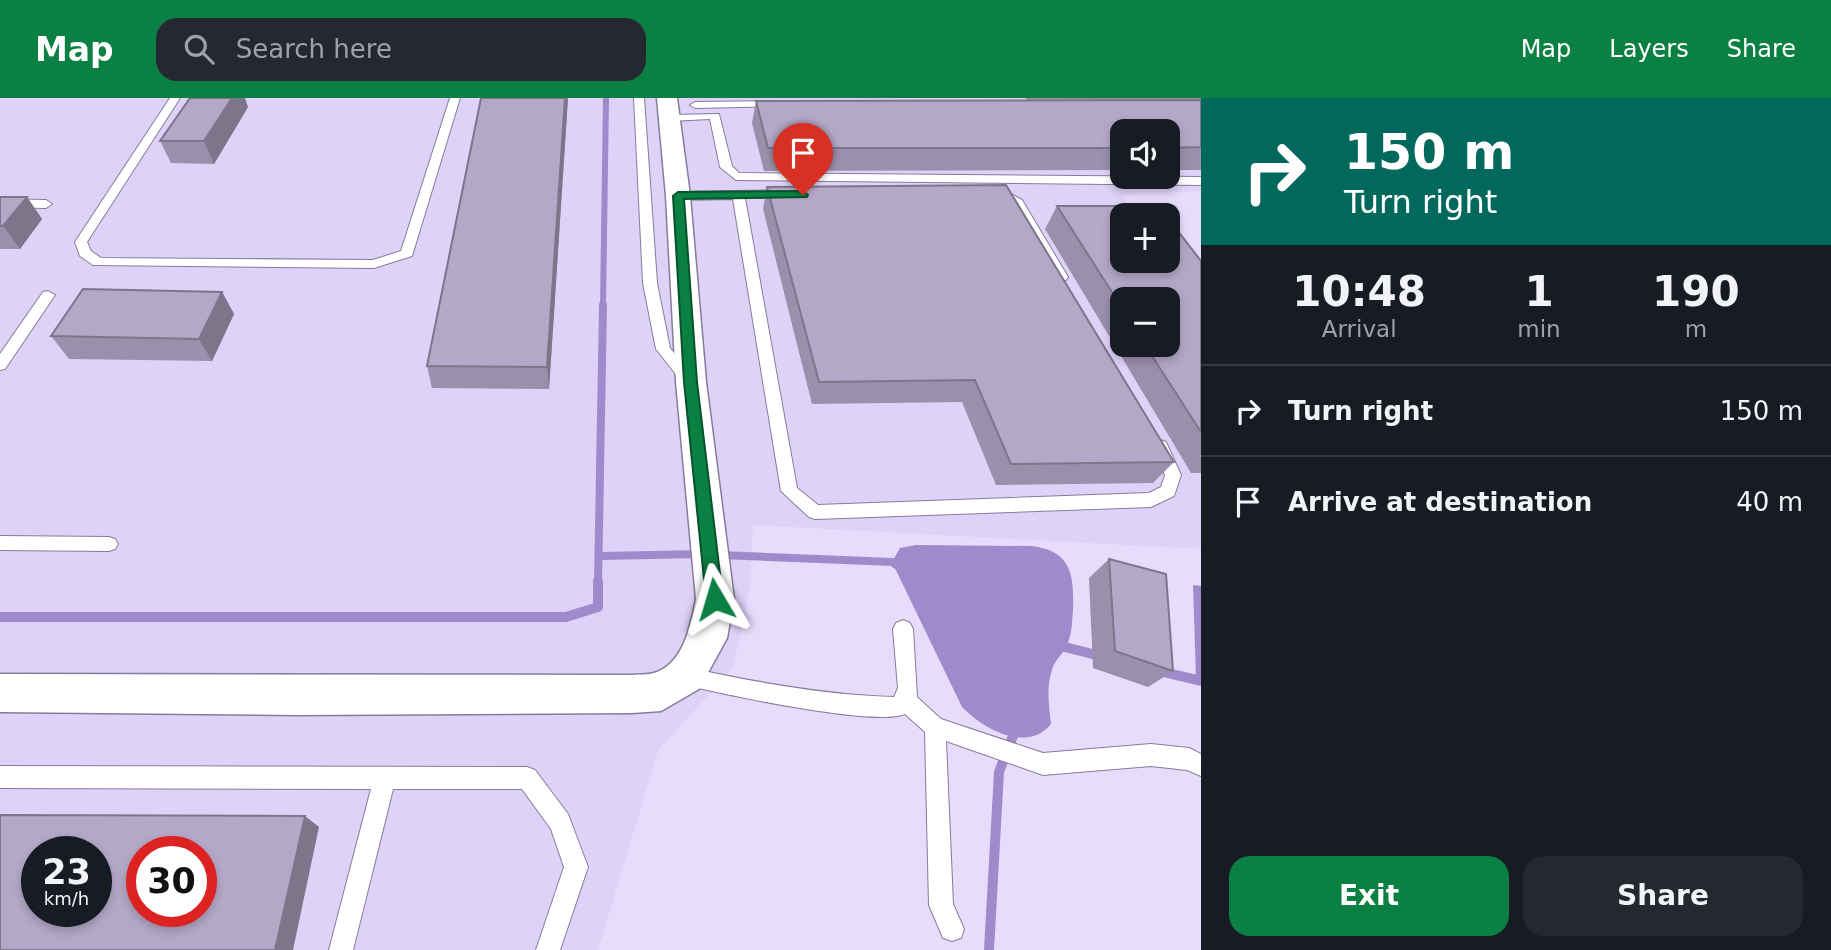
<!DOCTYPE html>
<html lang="en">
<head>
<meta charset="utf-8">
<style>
	:root { --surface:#171b24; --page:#242831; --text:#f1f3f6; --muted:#9ea1a6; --line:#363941; --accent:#0b8043 }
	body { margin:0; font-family:"DejaVu Sans",sans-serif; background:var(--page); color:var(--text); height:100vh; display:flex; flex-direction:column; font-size:26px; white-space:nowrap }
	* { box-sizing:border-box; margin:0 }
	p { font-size:23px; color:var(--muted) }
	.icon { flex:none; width:38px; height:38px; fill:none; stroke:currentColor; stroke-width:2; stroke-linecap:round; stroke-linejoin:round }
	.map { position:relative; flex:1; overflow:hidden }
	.panel { display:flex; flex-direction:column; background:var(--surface); width:630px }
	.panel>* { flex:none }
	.banner { background:#00695c; color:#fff; overflow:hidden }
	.tools { position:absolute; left:1110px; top:21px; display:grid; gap:14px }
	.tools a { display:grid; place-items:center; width:70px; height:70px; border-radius:14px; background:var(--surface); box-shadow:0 4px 10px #0003; font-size:35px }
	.speed { position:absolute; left:21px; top:738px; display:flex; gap:14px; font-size:35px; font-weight:700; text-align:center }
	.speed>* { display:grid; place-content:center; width:91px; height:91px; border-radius:50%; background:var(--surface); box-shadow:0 4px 10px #0003; line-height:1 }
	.speed small { font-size:18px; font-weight:400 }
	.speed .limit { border:10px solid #d22; background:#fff; color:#111 }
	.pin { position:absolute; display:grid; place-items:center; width:60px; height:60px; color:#fff; margin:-72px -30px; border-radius:50% 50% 50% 0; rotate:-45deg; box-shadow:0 0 7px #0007 }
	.pin .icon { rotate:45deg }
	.me { position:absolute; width:77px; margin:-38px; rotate:353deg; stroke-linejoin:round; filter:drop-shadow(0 0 5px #0008) }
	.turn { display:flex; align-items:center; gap:24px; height:147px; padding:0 28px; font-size:32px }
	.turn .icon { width:91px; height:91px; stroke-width:2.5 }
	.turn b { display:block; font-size:49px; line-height:60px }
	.eta { display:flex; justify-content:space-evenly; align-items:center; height:119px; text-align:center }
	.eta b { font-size:42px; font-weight:600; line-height:49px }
	.action { display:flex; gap:14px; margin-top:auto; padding:14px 28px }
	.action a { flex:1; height:80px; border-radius:21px; background:var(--accent); color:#fff; font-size:28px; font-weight:600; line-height:80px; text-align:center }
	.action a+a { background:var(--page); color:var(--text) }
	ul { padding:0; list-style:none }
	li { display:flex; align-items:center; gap:21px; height:91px; padding:0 28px; border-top:2px solid var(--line) }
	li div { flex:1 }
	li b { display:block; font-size:26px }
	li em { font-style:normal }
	header { display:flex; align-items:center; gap:42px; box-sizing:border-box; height:98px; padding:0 35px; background:var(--accent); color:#fff }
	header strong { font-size:33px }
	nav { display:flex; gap:38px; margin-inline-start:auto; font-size:24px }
	.search { width:490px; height:63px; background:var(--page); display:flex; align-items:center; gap:18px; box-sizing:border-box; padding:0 24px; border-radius:21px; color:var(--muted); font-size:26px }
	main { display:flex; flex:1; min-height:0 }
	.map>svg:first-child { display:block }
	.built { fill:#dfd2f9; fill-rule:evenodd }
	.water { fill:#a18acb }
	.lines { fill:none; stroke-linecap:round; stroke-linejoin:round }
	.stream-far2 { stroke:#a18acb; stroke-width:6 }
	.stream-far1 { stroke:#a18acb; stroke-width:8 }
	.stream { stroke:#a18acb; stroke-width:10 }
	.service-casing { stroke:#867c99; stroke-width:2 }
	.minor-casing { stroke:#867c99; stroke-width:3 }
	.service { fill:#fff; fill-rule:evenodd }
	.minor { fill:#fff; fill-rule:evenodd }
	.wall { fill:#9a90ab; fill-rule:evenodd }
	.shaded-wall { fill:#7d768b }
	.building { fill:#b3a8c7; stroke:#7d768b; stroke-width:2; fill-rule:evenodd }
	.route { fill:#0b8043; stroke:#07532c; stroke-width:2 }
</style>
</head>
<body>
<header>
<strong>Map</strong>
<div class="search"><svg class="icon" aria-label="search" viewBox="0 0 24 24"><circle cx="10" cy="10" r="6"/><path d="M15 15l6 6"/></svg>Search here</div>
<nav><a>Map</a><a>Layers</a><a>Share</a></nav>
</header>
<main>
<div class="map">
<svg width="1201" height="852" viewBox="0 0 1201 852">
	<rect width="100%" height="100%" fill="#e7dcfc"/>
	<!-- built -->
	<path class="built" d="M0,0h1201v93l-81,3 16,21h-14v46h45l34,36v252l-448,-24 -3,62 -17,81 -75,83 -60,199h-598zM1122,33h45v46h-45zM1122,201h45v46h-45zM37,754h59v60h-59zM142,754h59v60h-59z"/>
	<!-- water -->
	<g class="water">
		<path d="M916,447l116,1c40,5 42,29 41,64 -1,13 -1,25 -7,37 -4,8 -12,14 -14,23 -6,18 -3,35 -1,54 -24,30 -69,4 -89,-17l-70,-145 8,-14z"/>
		<path d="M1193,487l8,1v99l-5,-7z"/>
	</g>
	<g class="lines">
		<!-- stream-far2 -->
		<path class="stream-far2" d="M603,208l3,-208"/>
		<!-- stream-far1 -->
		<g class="stream-far1">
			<path d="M719,457l173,7 10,7"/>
			<path d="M600,458l101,-2"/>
			<path d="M598,485l5,-278"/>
		</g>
		<!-- stream -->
		<g class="stream">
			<path d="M0,519h566l32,-10v-26"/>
			<path d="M1057,547l47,12"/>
			<path d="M1159,573l42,10"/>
			<path d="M989,852l10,-178 14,-36 -2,-9"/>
		</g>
		<!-- service casing -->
		<g class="service-casing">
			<g id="service">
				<path d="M170,0h10l-93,144 4,9 10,7 272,2 28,-9 49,-153h10l-48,158 -38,12 -281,-3 -13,-9 -5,-14z"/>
				<path d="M634,0h10l13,185 13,65 26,31 -8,5 -5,-1 -27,-34 -13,-66z"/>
				<path d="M779,3l5,3 -1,2 -88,2 -5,-3 5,-3z"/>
				<path d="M719,16l13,52 7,7 462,4v8l-465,-5 -16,-13 -10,-48 -41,2 -5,-3 5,-3z"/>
				<path d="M787,92l6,4 -2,3 -46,1 52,290 21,17 331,-12 12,-6 4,-12 -13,-29 8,-6 6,2 15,33 -7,21 -23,11 -336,12 -6,-2 -28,-26 -48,-292 -55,1 -6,-4 6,-4z"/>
				<path d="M997,95l14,1 11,6 46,77 -2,3h-10l-43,-75 -22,-8z"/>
				<path d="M0,101l46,1 6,4 -6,4 -46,-1z"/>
				<path d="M48,193l7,4 -50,74 -5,1v-16l43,-62z"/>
				<path d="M0,438l109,1 6,2 3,5 -3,5 -6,2 -109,-1z"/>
				<path d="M903,522l7,3 3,6 4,68 24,22 102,34 108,-9 38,4 12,6v22l-14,-6 -36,-4 -108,9 -97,-34 7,163 11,25 -3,9 -9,3 -9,-3 -14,-33 -4,-173 -20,-18c-30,13 -182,-20 -220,-29l-7,-2 -3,-7 3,-7 7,-2c68,15 139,28 209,30l4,-9 -5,-59 3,-6z"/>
				<path d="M0,668l527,1 8,3 33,44 20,53 -28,83h-24l28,-83 -13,-38 -29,-40h-129l-40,161h-24l42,-161 -371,-1z"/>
			</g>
		</g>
		<!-- minor casing -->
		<g class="minor-casing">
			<path id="minor" d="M657,0h20l13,98 16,186 28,217 -7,39 -28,51 -38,22 -29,2 -334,2 -298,-3v-38l632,1c7,-1 16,0 22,-2 30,-9 37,-49 42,-74l-20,-217 -10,-186z"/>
		</g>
		<!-- service -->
		<use href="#service" class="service"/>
		<!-- minor -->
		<use href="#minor" class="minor"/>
	</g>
	<!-- wall -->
	<g class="wall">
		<path d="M568,0l-19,291 -117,-1 -5,-22z"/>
		<path d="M1026,0h175v72h-34v-39h-45v39l-358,1 -12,-48 4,-22h271z"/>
		<path d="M248,9l-34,57 -43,-1 -11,-22z"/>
		<path d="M767,89l407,275 -21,21 -157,2 -34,-83 -150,2 -49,-195z"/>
		<path d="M0,99h27l15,22 -22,30h-20z"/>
		<path d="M1057,108l144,55v212h-10l-146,-244zM1122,201l45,46h-45z"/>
		<path d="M222,194l12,22 -22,47 -143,-2 -18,-23z"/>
		<path d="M1109,461l64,112 -25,16 -55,-19 -4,-90z"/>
	</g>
	<!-- shaded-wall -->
	<g class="shaded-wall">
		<path d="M232,0h13l3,9 -34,57 -10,-23z"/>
		<path d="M565,0h3l-19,291 -2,-22z"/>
		<path d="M27,99l15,22 -22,30 -17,-23z"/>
		<path d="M222,194l12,22 -22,47 -13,-22z"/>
		<path d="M305,718l14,11 -26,123h-18z"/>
	</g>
	<!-- building -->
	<g class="building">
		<path d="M190,0h42l-28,43h-44z"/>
		<path d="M481,0h84l-18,269 -120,-1z"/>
		<path d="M1201,2v47l-34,1v-17h-45v17h-354l-12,-47z"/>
		<path d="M1006,87l168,277 -163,2 -36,-84 -156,2 -52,-195z"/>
		<path d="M0,99h27l-24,29h-3z"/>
		<path d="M1057,108h102l7,9h-44v46h45v-44l34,44v171l-56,-87h22v-46h-45v9z"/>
		<path d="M83,191l139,3 -23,47 -148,-3z"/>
		<path d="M1109,461l57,15 7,97 -58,-20z"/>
		<path d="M0,717l305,1 -30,134h-275zM37,754h59v60h-59zM142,754h59v60h-59z"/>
	</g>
	<!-- route -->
	<path class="route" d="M803,93l5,4 -1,2 -123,2 13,183 26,217 -8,8 -9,-8 -22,-217 -11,-186 5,-4z"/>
</svg>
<div class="tools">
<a><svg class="icon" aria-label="sound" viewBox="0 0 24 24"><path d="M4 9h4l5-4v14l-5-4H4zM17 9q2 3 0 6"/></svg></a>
<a>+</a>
<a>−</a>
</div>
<div class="speed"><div>23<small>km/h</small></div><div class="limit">30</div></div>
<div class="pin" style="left:803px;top:97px;background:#d93025"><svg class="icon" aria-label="arrive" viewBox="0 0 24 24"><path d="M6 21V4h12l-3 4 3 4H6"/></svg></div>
<svg class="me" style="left:715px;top:501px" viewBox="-20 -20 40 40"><path d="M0-17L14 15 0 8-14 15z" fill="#0b8043" stroke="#fff" stroke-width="4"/></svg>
</div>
<section class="panel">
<div class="banner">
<div class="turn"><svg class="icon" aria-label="right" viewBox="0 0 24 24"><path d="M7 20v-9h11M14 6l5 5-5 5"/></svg><div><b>150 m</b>Turn right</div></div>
</div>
<div class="eta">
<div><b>10:48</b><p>Arrival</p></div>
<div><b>1</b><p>min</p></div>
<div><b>190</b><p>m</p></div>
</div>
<ul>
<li><svg class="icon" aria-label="right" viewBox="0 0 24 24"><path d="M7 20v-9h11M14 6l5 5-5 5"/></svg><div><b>Turn right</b></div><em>150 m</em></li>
<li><svg class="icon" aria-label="arrive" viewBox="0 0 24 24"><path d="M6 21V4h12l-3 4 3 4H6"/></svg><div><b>Arrive at destination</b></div><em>40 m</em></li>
</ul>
<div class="action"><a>Exit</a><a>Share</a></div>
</section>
</main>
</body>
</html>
